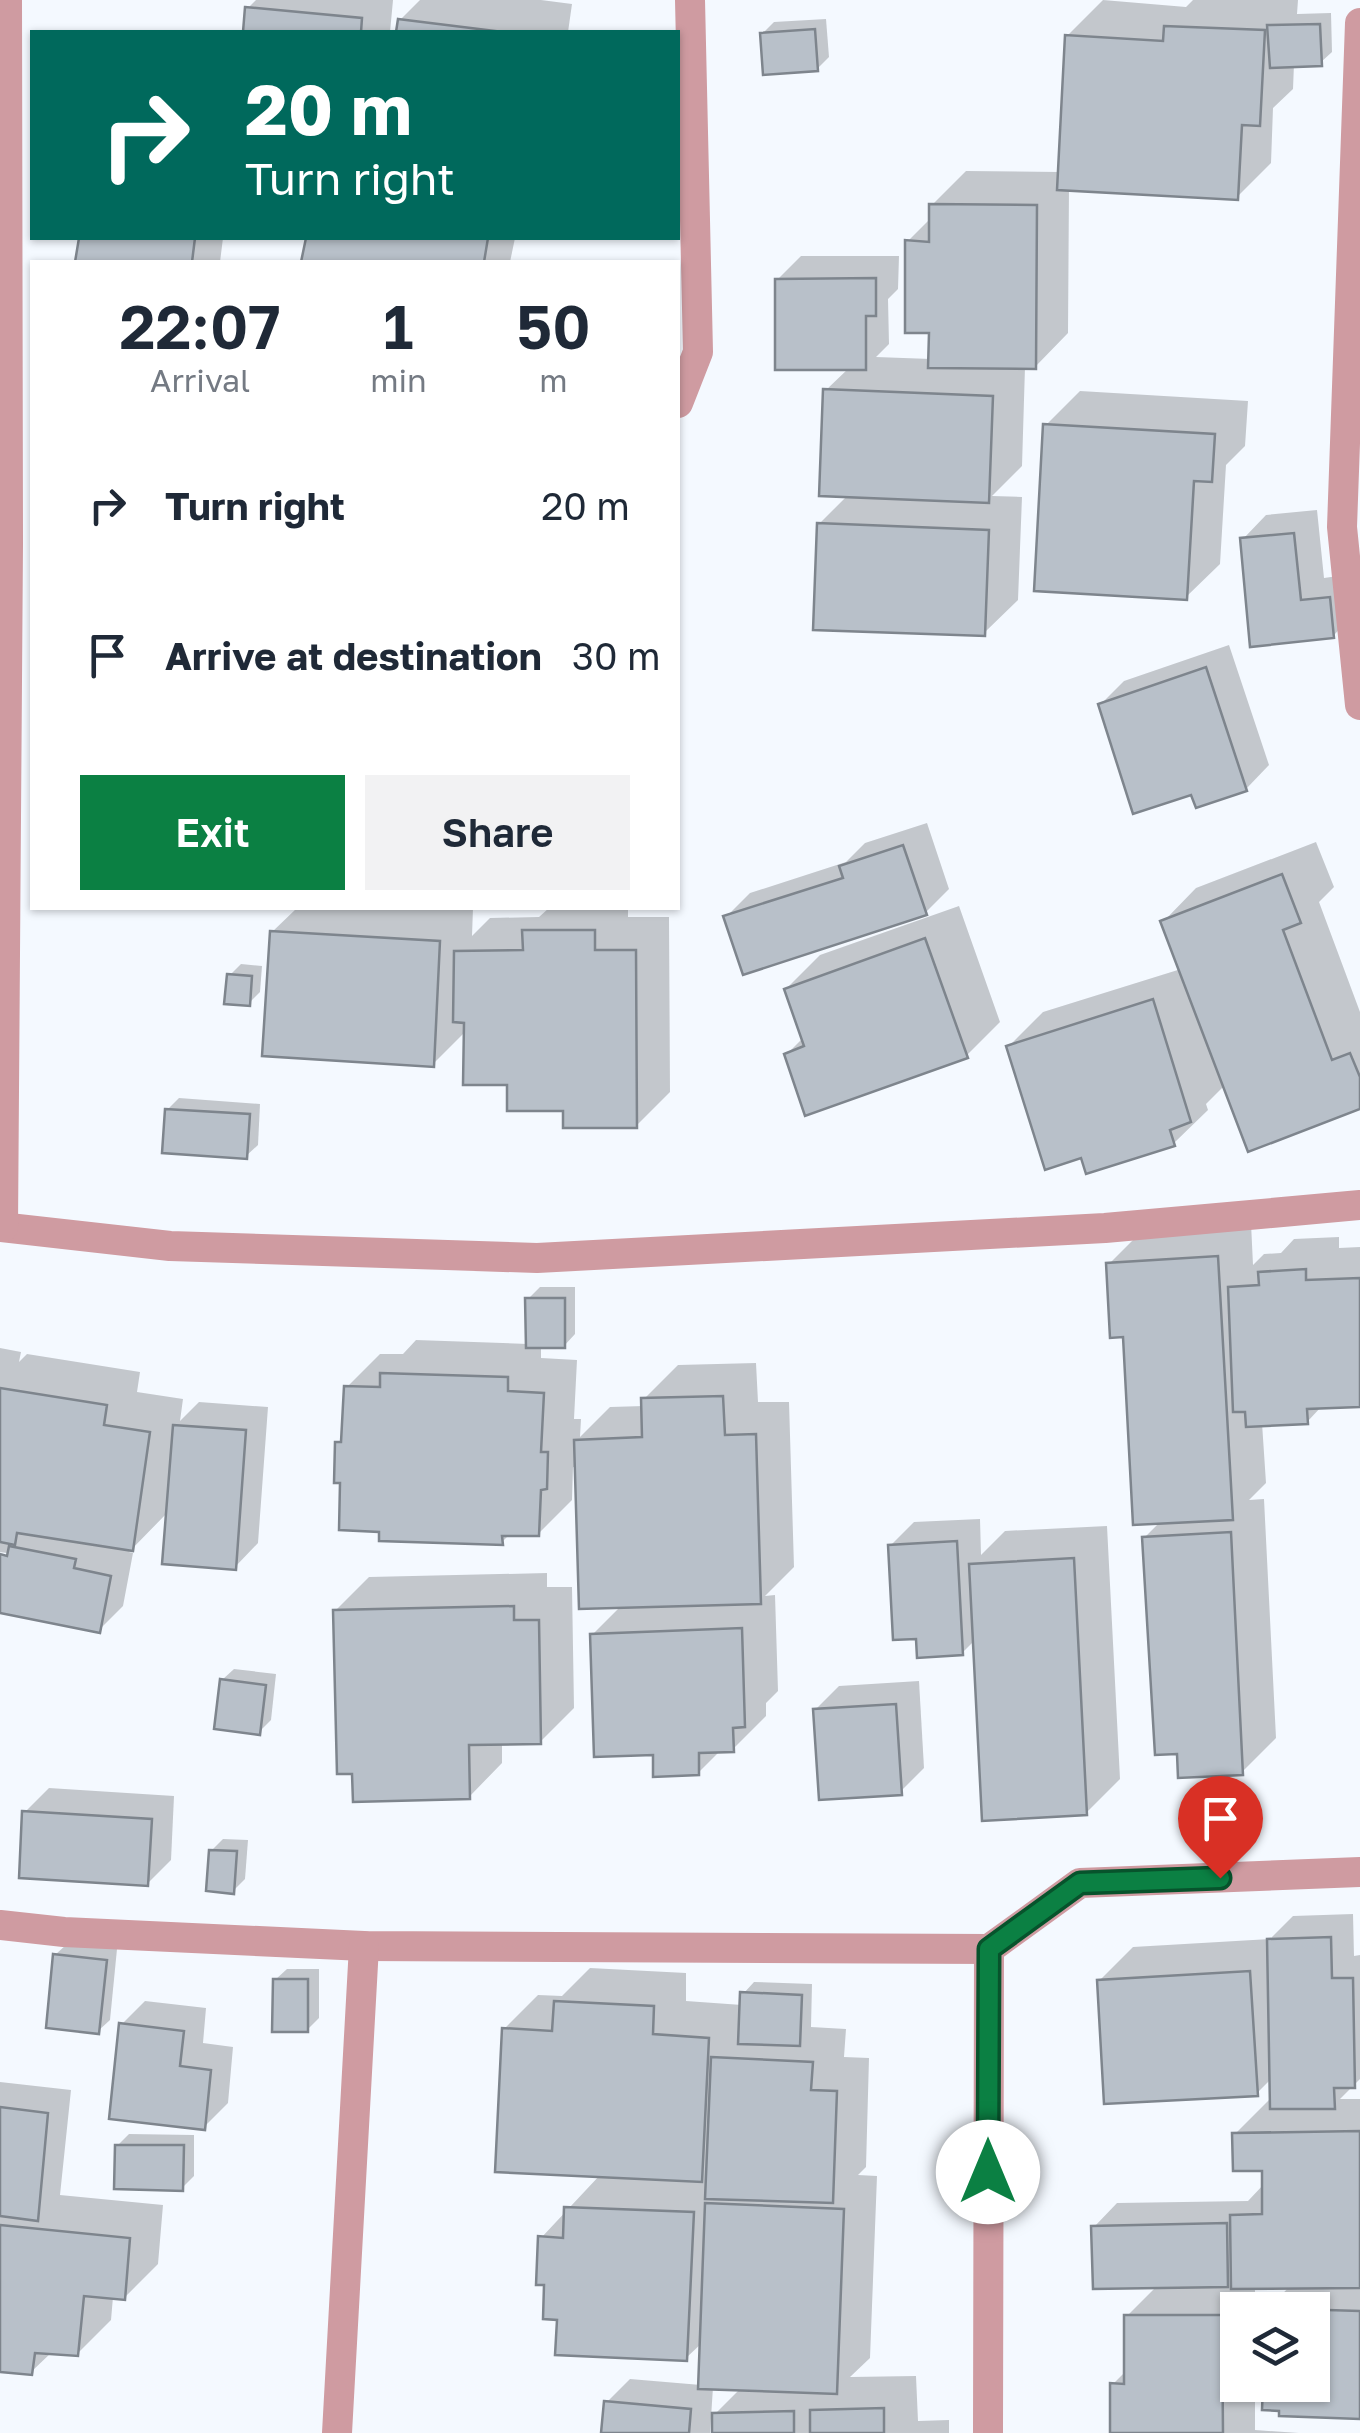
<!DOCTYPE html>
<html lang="en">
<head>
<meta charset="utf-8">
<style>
	:root { --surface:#fff; --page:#f2f2f3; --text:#1f2937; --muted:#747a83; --accent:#0b8043 }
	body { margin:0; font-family:"Golos Text",sans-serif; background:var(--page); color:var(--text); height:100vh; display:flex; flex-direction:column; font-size:38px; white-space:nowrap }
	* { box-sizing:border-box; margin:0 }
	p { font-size:32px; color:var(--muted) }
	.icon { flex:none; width:55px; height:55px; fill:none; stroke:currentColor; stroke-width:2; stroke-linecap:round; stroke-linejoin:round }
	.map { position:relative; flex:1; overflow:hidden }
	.sheet { position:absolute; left:30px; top:260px; width:650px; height:650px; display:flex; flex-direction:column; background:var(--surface); border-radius:0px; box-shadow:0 2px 8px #0004 }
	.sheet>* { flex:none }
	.top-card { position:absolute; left:30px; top:30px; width:650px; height:210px; border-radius:0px; box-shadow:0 2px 8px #0004; background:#00695c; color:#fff; overflow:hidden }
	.buttons { position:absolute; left:1220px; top:2292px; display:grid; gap:20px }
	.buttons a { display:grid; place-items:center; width:110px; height:110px; border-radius:0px; background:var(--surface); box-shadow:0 2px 8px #0004; font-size:50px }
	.pin { position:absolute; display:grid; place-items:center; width:85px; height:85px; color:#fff; margin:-102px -42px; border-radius:50% 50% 50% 0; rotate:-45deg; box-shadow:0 0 10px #0007 }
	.pin .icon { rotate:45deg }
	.me { position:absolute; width:110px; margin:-55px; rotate:0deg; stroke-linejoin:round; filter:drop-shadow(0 0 8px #0008) }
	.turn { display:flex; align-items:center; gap:35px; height:210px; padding:0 50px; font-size:45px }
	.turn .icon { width:130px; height:130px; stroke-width:2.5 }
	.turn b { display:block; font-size:70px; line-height:85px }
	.eta { display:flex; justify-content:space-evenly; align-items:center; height:170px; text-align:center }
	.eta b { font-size:60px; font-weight:600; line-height:70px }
	.action { display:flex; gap:20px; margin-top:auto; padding:20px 50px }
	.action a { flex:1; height:115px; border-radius:0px; background:var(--accent); color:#fff; font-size:40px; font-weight:600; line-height:115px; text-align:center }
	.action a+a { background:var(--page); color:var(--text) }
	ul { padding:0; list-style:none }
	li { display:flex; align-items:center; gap:30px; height:150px; padding:0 50px }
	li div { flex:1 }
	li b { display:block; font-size:38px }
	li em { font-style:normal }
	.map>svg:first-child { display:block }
	.shadow { fill:#0003; fill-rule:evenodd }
	.building { fill:#b8c0c9; stroke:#7e858d; stroke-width:2.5 }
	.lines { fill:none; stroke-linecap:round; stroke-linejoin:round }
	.street { stroke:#cf9ba1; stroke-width:30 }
	.route-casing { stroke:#07532c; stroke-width:25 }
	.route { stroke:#0b8043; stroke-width:18 }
</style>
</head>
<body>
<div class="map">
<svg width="1360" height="2433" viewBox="0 0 1360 2433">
	<rect width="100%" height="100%" fill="#f4f9ff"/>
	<!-- shadow -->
	<g class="shadow">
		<path d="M256,0h137l-3,32h-145l3,-24z"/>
		<path d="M420,0h121l31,4 -4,28h-170l2,-12z"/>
		<path d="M1103,0l83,7 7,-7h105l-1,14 34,-1 1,39 -12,11 -26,1 -1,25 -20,19 -2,55 -34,34 -168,-9 -1,145 -33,34h-10l-3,99 -30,30 30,1 -4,103 -34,33 -165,-109 29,-29 -22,-105 23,-22 -72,-88 24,-24h98l-1,33 -10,10 1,45 -13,13 55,2v-28l-23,-90 23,-23 1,-13 34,-34 94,1 7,-136z"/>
		<path d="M826,19l3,38 -12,12 -55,-35 12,-12z"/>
		<path d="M81,238h142l-3,24h-142z"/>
		<path d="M308,238h207l-5,24h-206z"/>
		<path d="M1080,391l168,10 -3,45 -19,19 -6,99 -34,33 -140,-172z"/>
		<path d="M1317,510l7,68 28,-4 4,38 -23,24 -90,-97 23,-24z"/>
		<path d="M1229,645l40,120 -23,24 -145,-85 23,-23z"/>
		<path d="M927,823l22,66 -23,23 -200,5 24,-24 96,-31 19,-19z"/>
		<path d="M1316,842l18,45 -15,15 41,110v94l-135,-21 -19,19 2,6 -34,33 -91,12 -74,-109 34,-34 138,-43 -18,-47 33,-34z"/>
		<path d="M959,906l41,116 -34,34 -180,-1 17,-17 -17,-49 34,-34z"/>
		<path d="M297,908h176l-1,28 18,-18 49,-1 10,-9h79v9h41l1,175 -34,34 -71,-17 -99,-78 -33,33 -161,-132z"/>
		<path d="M241,964l21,2 -2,26 -11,11 -20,-27z"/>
		<path d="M179,1098l81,6 -2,41 -12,11 -79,-46z"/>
		<path d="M1251,1223l2,42 11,-11 17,-1 13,-14 45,-2v11l21,-1v157l-38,2 -15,16 -45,1 4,60 -17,17 15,-1 12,239 -34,34 -63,-21 -35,-213 17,-17 -52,-257 34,-34z"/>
		<path d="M540,1287h35v47l-11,12h-23v12l36,2 -3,59h7l-1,18 30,-30 34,-1v-7l34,-34 78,-2 2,39h31l5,165 -29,29 10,-1 3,96 -12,12v13l-33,33 -12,1 -23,23 -43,-21 -63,-117 30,-30 -45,-137 -4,-1 -1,33 -34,34h-28l-8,8 -121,-12 -38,-49 -5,-38 6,-6 2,-49 34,-34h23l13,-14 112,4v-45z"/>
		<path d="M0,1348l21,4 -2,10 8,-8 113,18 -3,20 46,7 -3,22 19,-19 69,5 -10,136 -23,24 -67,-55 -39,40 4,1 -10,53 -24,24 -99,-20v-53l20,-2 -20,-3z"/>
		<path d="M980,1519l1,36 24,-24 102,-5 13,253 -34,34 -111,-173 -13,13 -44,-17 -28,-90 24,-24z"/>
		<path d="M547,1573v14h25l2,121 -34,34h-38v21l-33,34 -134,-186 34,-34z"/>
		<path d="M234,1669l42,5 -5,46 -12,12 -37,-52z"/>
		<path d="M919,1681l5,87 -24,24 -85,-82 24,-24z"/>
		<path d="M49,1788l125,8 -3,64 -24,24 -122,-72z"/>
		<path d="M223,1839l25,1 -3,39 -12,12 -22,-40z"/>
		<path d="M1353,1914l1,42 6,-1v124l-20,20h20v317l-95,-31h47v-75h-45l23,-24h-35v24h-17v75h17v45l44,3h-186v-49l14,-14v-54l31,-31 -64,-58 23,-24 131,-2 16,-17v-16l-29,-34 34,-34h4l-1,-22 -15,15 -158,-112 34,-34 137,-8 23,-23z"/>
		<path d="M67,1944l50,5 -7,71 -12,11 -43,-76z"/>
		<path d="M590,1968l96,5v28l56,4 1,-11 11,-12 58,2 -1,43 35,2 -2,28 25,1 -3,109 -8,8 19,1 -7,182 -20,19 66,-1 2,45 31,-1v13h-234l-1,-15h-3l-1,15h-106l2,-30 24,-24 71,6 2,-43 -17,16 -127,-41 -12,-35 -6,-44 59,-63 -96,-146 34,-34 24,1zM713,2387l28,1 -30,30z"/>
		<path d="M287,1969h32v49l-12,12 -32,-50z"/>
		<path d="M145,2001l61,7 -3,35 30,4 -5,56 -24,24 -83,-102z"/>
		<path d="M0,2082l71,8 -11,105 103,10 -5,59 -34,34 -11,-1 -2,23 -34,34 -25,-2 -21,20 -31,-3z"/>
		<path d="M129,2134l65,1v41l-12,12 -65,-42z"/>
	</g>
	<!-- building -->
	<g class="building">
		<path d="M245,7l117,11 -1,14h-118z"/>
		<path d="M398,19l105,13h-107z"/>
		<path d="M1320,24l2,42 -52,2 -3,-43z"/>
		<path d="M1164,26l101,4 -5,96 -18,-1 -4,75 -181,-10 8,-155 98,6z"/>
		<path d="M815,29l3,42 -55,4 -3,-42z"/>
		<path d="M929,204l108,1 -1,164 -108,-1 1,-35h-24v-93l24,2z"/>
		<path d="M79,238h116l-3,24h-117z"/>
		<path d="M306,238h182l-4,24h-183z"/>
		<path d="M876,278v38h-10v54h-91v-91z"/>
		<path d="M823,389l170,7 -4,107 -170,-7z"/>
		<path d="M1043,424l172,10 -3,48 -18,-1 -7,119 -153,-9z"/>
		<path d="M817,523l172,7 -4,106 -172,-6z"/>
		<path d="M1294,533l7,67 29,-3 4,41 -84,9 -10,-109z"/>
		<path d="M1206,667l41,124 -51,17 -5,-13 -58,19 -35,-110z"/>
		<path d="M903,845l24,70 -184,60 -20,-59 120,-38 -4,-12z"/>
		<path d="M1282,874l19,49 -18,7 49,130 18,-7 10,24v32l-112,43 -88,-231z"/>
		<path d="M522,930h73v20h41l1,178h-74v-17h-56v-26h-44l1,-62 -11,-1 1,-71 69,-1z"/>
		<path d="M270,931l170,10 -6,126 -172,-11z"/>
		<path d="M925,938l43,120 -163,58 -21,-62 20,-8 -20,-57z"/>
		<path d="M227,974l25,2 -2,30 -26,-2z"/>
		<path d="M1153,999l38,123 -21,8 5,16 -89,28 -5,-16 -36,12 -39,-124z"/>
		<path d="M165,1109l85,5 -3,45 -85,-6z"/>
		<path d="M1218,1256l15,264 -100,5 -10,-188 -13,1 -4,-75z"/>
		<path d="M1306,1269v11l54,-2v129l-53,2 1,15 -62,3 -1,-15h-12l-5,-125 31,-2 -1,-13z"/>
		<path d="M525,1298h40v50h-39z"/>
		<path d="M380,1373l128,4v14l36,2 -3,59h7l-1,37 -6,1 -2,46h-37l1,9 -124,-4v-9l-40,-2 1,-47h-6l1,-41h6l3,-56 36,1z"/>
		<path d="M0,1388l107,17 -3,20 46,7 -17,119 -116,-18 -2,12 -15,-3z"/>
		<path d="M723,1396l2,39 31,-1 5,170 -182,5 -5,-169 68,-3 -1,-39z"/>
		<path d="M173,1425l73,5 -10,140 -74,-6z"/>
		<path d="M1231,1532l12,243 -65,3 -1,-24 -22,1 -13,-218z"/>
		<path d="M957,1541l6,114 -46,3 -1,-19 -23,1 -5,-95z"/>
		<path d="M9,1546l67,13 -2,9 37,8 -11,57 -100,-20v-59l7,2z"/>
		<path d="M1074,1558l13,257 -105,6 -13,-257z"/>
		<path d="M514,1606v14h25l2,124 -72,1 1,54 -117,3 -1,-28h-15l-4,-164z"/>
		<path d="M742,1628l3,99 -12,1 1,24 -35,1v22l-46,2v-22l-59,2 -4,-123z"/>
		<path d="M220,1679l46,6 -6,50 -46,-6z"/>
		<path d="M896,1704l6,91 -83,5 -6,-91z"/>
		<path d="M22,1811l130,8 -4,67 -129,-8z"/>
		<path d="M209,1850l28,1 -3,43 -28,-3z"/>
		<path d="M1331,1937l1,41h21l2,110h-21l1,21h-65l-3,-170z"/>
		<path d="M53,1954l54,6 -8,74 -53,-6z"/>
		<path d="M1250,1971l8,125 -154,8 -7,-124z"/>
		<path d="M273,1979h35v53h-36z"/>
		<path d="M740,1992l62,3 -2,51 -62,-2z"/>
		<path d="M554,2001l100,5 -1,28 56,4 -7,144 -207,-10 7,-144 50,3z"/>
		<path d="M119,2023l65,8 -4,35 31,4 -6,60 -96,-11z"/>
		<path d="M711,2057l102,5 -2,28 26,1 -4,112 -128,-4z"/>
		<path d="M0,2107l48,6 -10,108 -38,-5z"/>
		<path d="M1360,2131v157l-129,1 -1,-74 32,-1v-43h-29l-1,-38z"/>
		<path d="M115,2145h69l-1,46 -69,-2z"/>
		<path d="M705,2203l139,6 -7,185 -139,-5z"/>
		<path d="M564,2207l130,5 -7,149 -132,-6 2,-35 -14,-1 1,-34h-8l2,-49 25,2z"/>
		<path d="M1227,2223l1,64 -135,2 -2,-63z"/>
		<path d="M0,2225l130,13 -5,62 -41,-4 -6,60 -43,-3 -3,22 -32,-3z"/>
		<path d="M1265,2308l95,3v108l-81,-3v-5l-17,-1 1,-25h49v-75z"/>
		<path d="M1124,2315h98l1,118h-113v-50l14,1z"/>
		<path d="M604,2401l87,8 -2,24h-88z"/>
		<path d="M884,2408v25h-74v-23z"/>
		<path d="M794,2411v22h-82v-20z"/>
	</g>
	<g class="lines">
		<!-- street -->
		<g class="street">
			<path d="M1360,23l-18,504 18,178"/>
			<path d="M678,403l20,-51 -8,-352"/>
			<path d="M0,1227l170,19 367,12 568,-30 255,-23"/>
			<path d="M3,1227l5,-683 -1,-544"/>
			<path d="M0,1925l64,7 300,14 625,3 91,-66 280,-11"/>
			<path d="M337,2433l27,-487"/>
			<path d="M988,2433l1,-484"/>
		</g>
	</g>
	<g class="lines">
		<!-- route casing -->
		<g class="route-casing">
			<path id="route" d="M988,2172l1,-223 91,-66 140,-5"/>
		</g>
		<!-- route -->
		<use href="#route" class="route"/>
	</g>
</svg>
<div class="buttons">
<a><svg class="icon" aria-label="layers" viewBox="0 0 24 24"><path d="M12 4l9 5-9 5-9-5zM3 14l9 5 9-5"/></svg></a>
</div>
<div class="pin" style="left:1220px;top:1878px;background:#d93025"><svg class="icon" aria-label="arrive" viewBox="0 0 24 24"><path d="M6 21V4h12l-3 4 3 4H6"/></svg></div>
<svg class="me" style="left:988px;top:2172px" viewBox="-20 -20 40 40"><circle r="19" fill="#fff"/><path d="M0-13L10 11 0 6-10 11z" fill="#0b8043"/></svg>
<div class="top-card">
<div class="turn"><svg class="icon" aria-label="right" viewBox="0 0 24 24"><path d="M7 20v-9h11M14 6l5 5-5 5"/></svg><div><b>20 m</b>Turn right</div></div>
</div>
<section class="sheet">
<div class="eta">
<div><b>22:07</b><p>Arrival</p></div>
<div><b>1</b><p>min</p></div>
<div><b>50</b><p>m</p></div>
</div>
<ul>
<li><svg class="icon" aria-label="right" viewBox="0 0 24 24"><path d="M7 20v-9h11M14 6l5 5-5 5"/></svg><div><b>Turn right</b></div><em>20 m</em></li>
<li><svg class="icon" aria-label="arrive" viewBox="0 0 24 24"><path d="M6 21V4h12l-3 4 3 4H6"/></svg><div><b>Arrive at destination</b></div><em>30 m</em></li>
</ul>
<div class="action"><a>Exit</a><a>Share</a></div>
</section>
</div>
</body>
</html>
